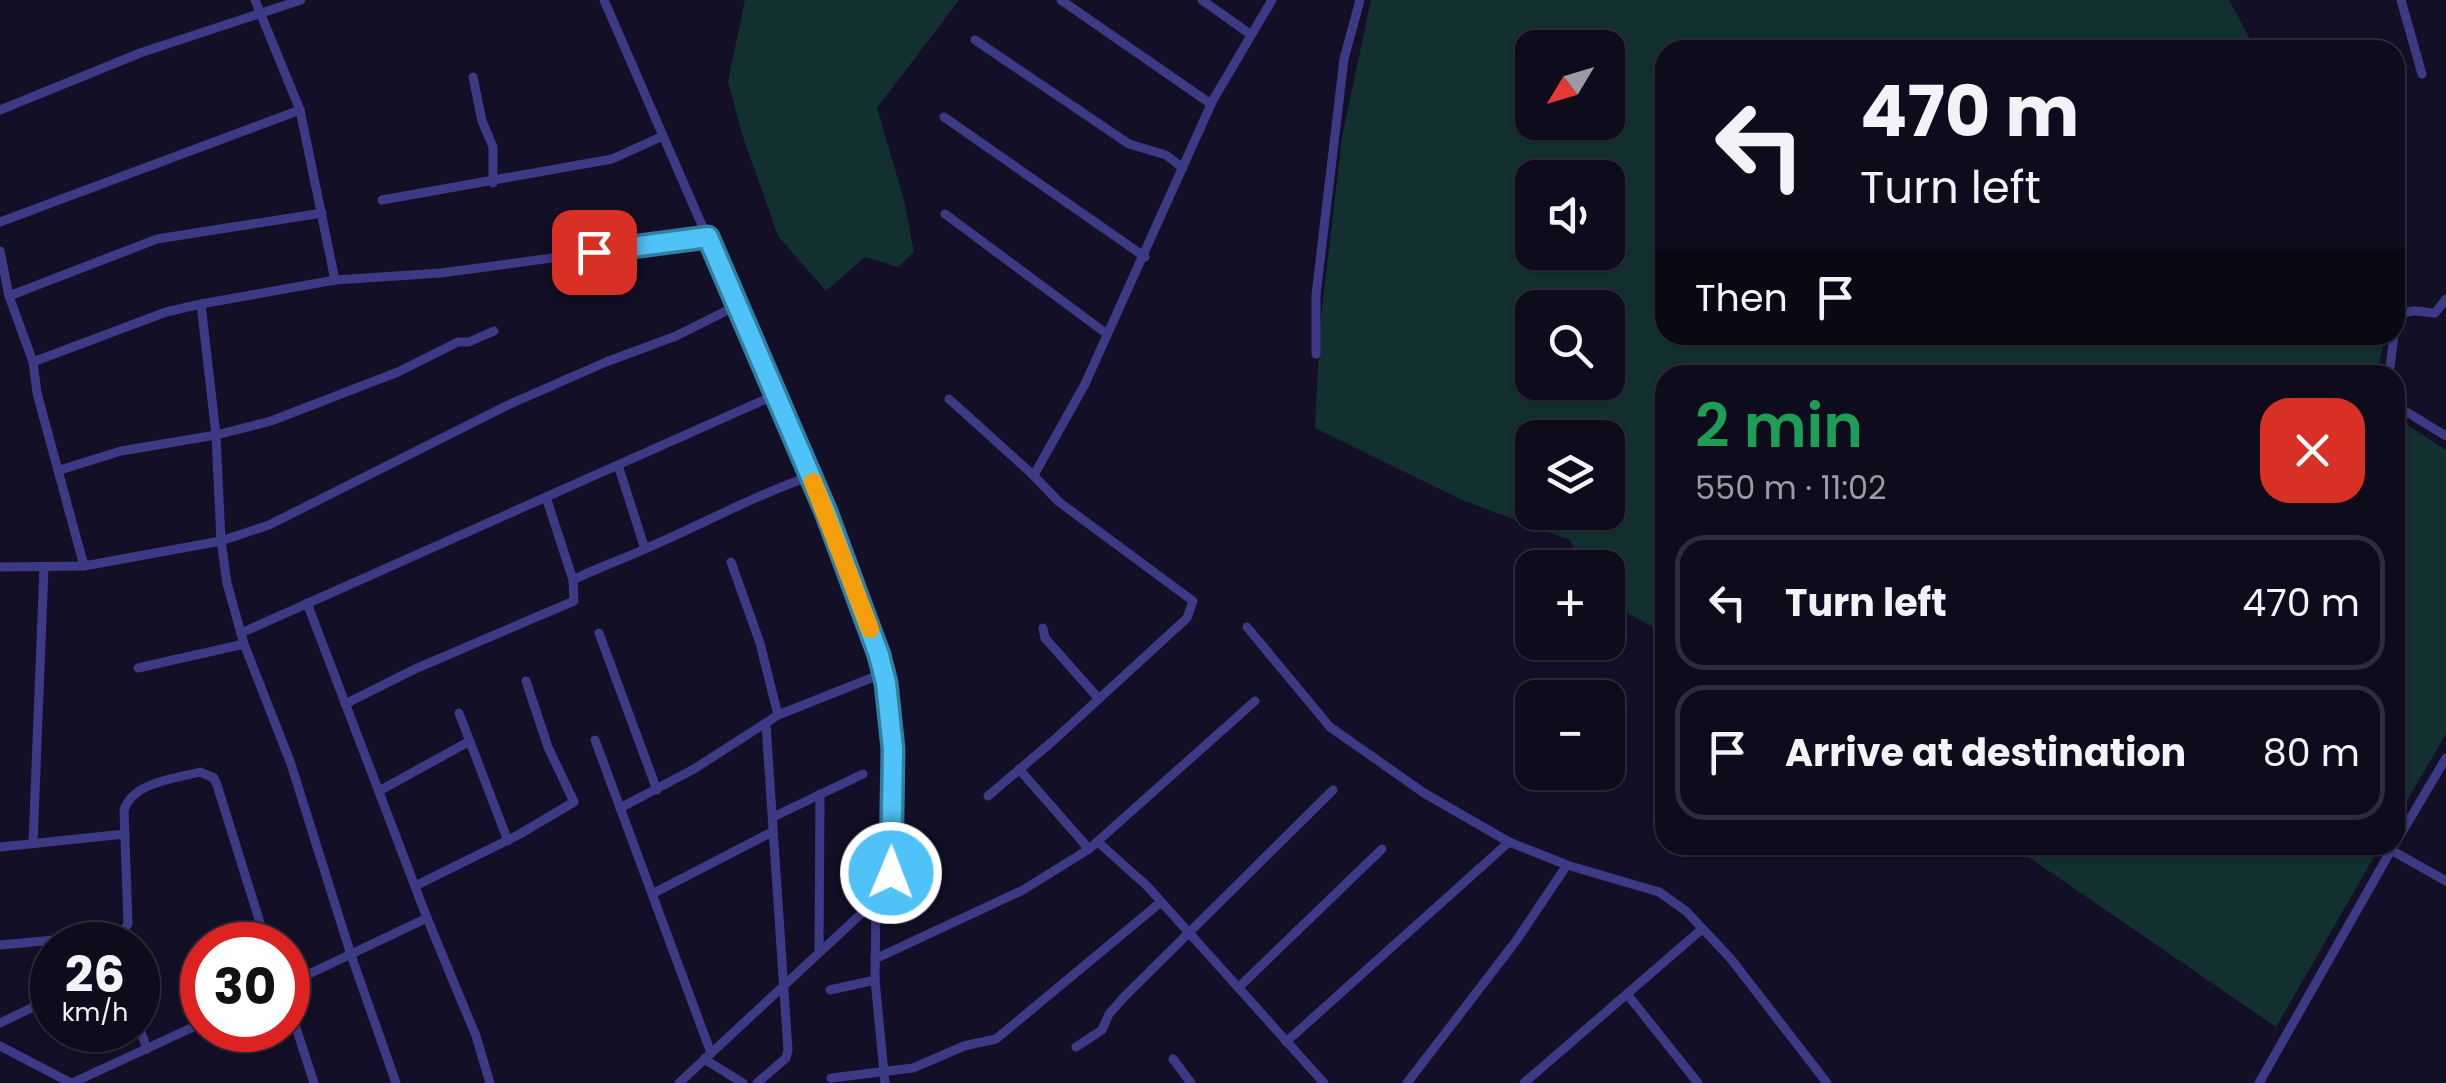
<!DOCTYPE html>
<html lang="en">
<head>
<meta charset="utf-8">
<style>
	:root { --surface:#0e0b1c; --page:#1c1929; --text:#f1f3f6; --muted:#9b9ba3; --line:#2e2b3b }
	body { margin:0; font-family:Poppins,sans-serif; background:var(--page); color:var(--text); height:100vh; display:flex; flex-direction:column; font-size:38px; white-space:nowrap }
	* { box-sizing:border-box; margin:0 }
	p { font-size:32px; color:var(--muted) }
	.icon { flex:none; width:55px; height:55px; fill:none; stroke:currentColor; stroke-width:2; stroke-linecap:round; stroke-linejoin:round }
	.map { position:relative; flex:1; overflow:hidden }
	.panel { position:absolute; left:1655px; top:365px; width:750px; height:490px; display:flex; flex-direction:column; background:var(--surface); border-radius:30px; box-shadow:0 2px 8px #0004,0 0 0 2px var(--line) }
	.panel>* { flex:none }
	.guide { position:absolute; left:1655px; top:40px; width:750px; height:305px; border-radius:30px; box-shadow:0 2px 8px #0004,0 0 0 2px var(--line); background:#0e0b1c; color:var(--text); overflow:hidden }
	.needle { width:65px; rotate:232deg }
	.tools { position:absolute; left:1515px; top:30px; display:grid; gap:20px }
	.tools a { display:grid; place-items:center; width:110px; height:110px; border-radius:20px; background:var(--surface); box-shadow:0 2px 8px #0004,0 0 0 2px var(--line); font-size:50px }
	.speed { position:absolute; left:30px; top:922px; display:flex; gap:20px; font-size:50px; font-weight:700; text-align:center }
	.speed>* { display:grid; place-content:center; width:130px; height:130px; border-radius:50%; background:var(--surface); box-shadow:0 2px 8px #0004,0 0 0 2px var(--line); line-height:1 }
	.speed small { font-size:25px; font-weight:400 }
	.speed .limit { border:15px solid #d22; background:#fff; color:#111 }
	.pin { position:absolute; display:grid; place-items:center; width:85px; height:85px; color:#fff; margin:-42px; border-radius:20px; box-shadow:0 5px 15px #0006 }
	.me { position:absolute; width:110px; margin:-55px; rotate:1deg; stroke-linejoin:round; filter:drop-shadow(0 0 8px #0008) }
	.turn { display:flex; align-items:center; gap:35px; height:210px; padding:0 40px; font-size:45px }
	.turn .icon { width:130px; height:130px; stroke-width:2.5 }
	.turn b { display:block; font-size:70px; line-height:85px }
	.then { display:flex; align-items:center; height:95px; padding:0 40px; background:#0003; gap:20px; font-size:38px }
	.round { display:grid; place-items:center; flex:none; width:105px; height:105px; border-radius:30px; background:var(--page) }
	.head { display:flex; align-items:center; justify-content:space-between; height:170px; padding:0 40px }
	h1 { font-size:60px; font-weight:600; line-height:75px; color:#1e9e55 }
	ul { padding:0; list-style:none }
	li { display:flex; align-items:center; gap:30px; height:135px; margin:0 20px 15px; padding:0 20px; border:5px solid var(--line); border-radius:30px }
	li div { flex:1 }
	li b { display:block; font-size:38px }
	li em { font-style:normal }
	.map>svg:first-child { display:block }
	.green { fill:#12302f; fill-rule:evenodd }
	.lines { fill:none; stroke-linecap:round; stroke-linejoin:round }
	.minor { stroke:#3d3a85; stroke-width:9 }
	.route-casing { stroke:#337fa1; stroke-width:25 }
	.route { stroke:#4fc3f7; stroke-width:18 }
	.slow { stroke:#f59e0b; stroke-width:18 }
</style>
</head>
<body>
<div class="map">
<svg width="2446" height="1083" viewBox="0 0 2446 1083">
	<rect width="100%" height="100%" fill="#130f26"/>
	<!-- green -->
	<g class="green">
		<path d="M745,0h214l-82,108 27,92 10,52 -16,15 -33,-10 -39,34 -48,-55 -37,-105 -13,-50z"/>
		<path d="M1371,0h858l27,50h-591v285h720l-8,40h-712v259l-57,-32v-34l-26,-1 -12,-27 -108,-40 -147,-72 5,-102 22,-189zM1532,48h76v74h-76zM1532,178h76v74h-76zM1532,308h76v74h-76zM1532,438h76v74h-76z"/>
		<path d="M2395,417l51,33v284l-51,87z"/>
		<path d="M2011,845h370l-105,182z"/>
	</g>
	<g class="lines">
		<!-- minor -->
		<g class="minor">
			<path d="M255,0l45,110 35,170"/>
			<path d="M604,0l207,476 68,179 8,28 6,66 -2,124 -15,27 -197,183"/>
			<path d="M1061,0l150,104"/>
			<path d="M1202,0l48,34"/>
			<path d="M2401,0l21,74"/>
			<path d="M975,40l154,104 37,11 17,13"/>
			<path d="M473,77l9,44 11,26v36"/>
			<path d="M0,110l140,-57 161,-53"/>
			<path d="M944,117l201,140"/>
			<path d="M382,200l230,-41 51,-23"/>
			<path d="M945,214l162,120"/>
			<path d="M0,222l300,-112"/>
			<path d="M0,251l9,45 24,66 4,31 47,173"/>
			<path d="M9,296l148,-57 165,-26"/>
			<path d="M201,304l15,131 5,106 6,42 17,61 47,120 60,191 45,128"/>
			<path d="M2395,330c7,-25 18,-19 40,-17l11,-14"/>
			<path d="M1316,354v-59l28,-236 16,-59"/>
			<path d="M33,362l133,-50 35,-8 134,-24 106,-7 267,-36"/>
			<path d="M2389,375l5,-40"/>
			<path d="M949,399l82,74 28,29 134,99 -6,17 -133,122 -66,56"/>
			<path d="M2395,405l51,31"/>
			<path d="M618,465l27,84"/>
			<path d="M60,470l61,-19 95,-16 55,-14 127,-49 60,-30h11l25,-11"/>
			<path d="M1034,475l51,-91 128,-284 59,-100"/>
			<path d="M546,497l27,83"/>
			<path d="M731,562l29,81 18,72"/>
			<path d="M0,567l84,-1 137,-25 48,-16 239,-120 98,-43 70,-26 60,-30"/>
			<path d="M307,603l120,315 49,118 14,47"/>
			<path d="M1247,627l83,100 94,66 85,49 58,23 92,27 27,19 45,48 96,124"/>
			<path d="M1043,628l2,10 54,61"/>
			<path d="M241,633l534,-238"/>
			<path d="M599,633l58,157"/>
			<path d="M138,668l106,-24"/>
			<path d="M345,704l70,-35 159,-68 -1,-21c24,-12 48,-20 72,-31 56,-24 108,-53 166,-73"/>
			<path d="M459,713l49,128"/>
			<path d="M595,740l116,313"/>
			<path d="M1019,769l70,80"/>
			<path d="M379,791l91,-50"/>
			<path d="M620,808l74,-39 84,-54 106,-42"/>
			<path d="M773,817l90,-43"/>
			<path d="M1098,842l49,44 177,197"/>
			<path d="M33,843l11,-276"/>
			<path d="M2395,844l51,-86"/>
			<path d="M0,847l125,-13"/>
			<path d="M2391,850l55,31"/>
			<path d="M415,886l103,-51 56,-33 -26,-55 -22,-66"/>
			<path d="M652,894l120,-62"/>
			<path d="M876,900l-1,80 10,103"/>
			<path d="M0,945l98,-9 6,1 5,8"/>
			<path d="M114,945l14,-21 -4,-114c9,-28 50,-31 76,-38l14,6 3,7 50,160"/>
			<path d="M819,951l1,-157"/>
			<path d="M875,959l148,-69 66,-41 166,-148"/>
			<path d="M288,984l139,-66"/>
			<path d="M1239,987l143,-138"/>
			<path d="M830,990l45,-10"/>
			<path d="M1627,994l71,89"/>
			<path d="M288,1003l26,80"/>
			<path d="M0,1023l52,-25"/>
			<path d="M138,1023l9,26"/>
			<path d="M1286,1042l223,-200"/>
			<path d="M0,1046l71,37"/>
			<path d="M1076,1047l26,-17 7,-16 15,-17 209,-207"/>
			<path d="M704,1059l39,24"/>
			<path d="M1173,1059l18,24"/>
			<path d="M831,1078l82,-10 51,-22 32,-7 165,-137"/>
			<path d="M72,1083l130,-60"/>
			<path d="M757,1083l29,-25 2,-8 -22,-325"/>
			<path d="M1407,1083l109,-142 51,-76"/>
			<path d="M1524,1083l178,-154"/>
			<path d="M2259,1083l135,-238"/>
		</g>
	</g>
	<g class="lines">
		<!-- route casing -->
		<g class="route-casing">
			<path id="route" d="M594,252l114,-15 118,275 53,143 7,28 7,66 -2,124"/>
		</g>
		<!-- route -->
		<use href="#route" class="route"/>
		<!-- slow -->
		<path class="slow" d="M813,482l57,147"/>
	</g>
</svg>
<div class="tools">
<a><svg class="needle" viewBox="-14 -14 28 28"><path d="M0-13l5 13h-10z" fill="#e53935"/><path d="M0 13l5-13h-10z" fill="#9b9ba3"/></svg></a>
<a><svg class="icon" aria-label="sound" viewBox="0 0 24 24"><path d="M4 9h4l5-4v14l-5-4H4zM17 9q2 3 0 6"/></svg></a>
<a><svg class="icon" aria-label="search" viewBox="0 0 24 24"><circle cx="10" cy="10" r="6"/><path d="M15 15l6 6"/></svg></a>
<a><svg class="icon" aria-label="layers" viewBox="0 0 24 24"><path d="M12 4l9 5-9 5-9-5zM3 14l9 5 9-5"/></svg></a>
<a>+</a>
<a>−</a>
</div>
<div class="speed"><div>26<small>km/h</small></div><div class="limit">30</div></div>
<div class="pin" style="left:594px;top:252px;background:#d93025"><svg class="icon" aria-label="arrive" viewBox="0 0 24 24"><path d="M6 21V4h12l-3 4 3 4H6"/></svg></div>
<svg class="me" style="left:891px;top:873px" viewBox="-20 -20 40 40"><circle r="17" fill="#4fc3f7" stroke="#fff" stroke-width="3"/><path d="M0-11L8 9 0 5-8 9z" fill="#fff"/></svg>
<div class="guide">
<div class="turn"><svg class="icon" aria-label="left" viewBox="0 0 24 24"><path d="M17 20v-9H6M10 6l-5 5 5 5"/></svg><div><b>470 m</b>Turn left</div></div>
<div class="then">Then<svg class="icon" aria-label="arrive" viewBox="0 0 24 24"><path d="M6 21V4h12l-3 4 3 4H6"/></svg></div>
</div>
<section class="panel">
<div class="head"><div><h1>2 min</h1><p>550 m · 11:02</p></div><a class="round" style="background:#d93025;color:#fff"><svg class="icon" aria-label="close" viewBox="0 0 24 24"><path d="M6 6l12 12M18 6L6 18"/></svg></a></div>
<ul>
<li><svg class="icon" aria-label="left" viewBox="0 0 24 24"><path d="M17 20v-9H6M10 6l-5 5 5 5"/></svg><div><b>Turn left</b></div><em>470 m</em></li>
<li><svg class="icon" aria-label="arrive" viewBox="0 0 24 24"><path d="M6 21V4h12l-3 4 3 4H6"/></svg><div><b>Arrive at destination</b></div><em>80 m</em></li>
</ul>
</section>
</div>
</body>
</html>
